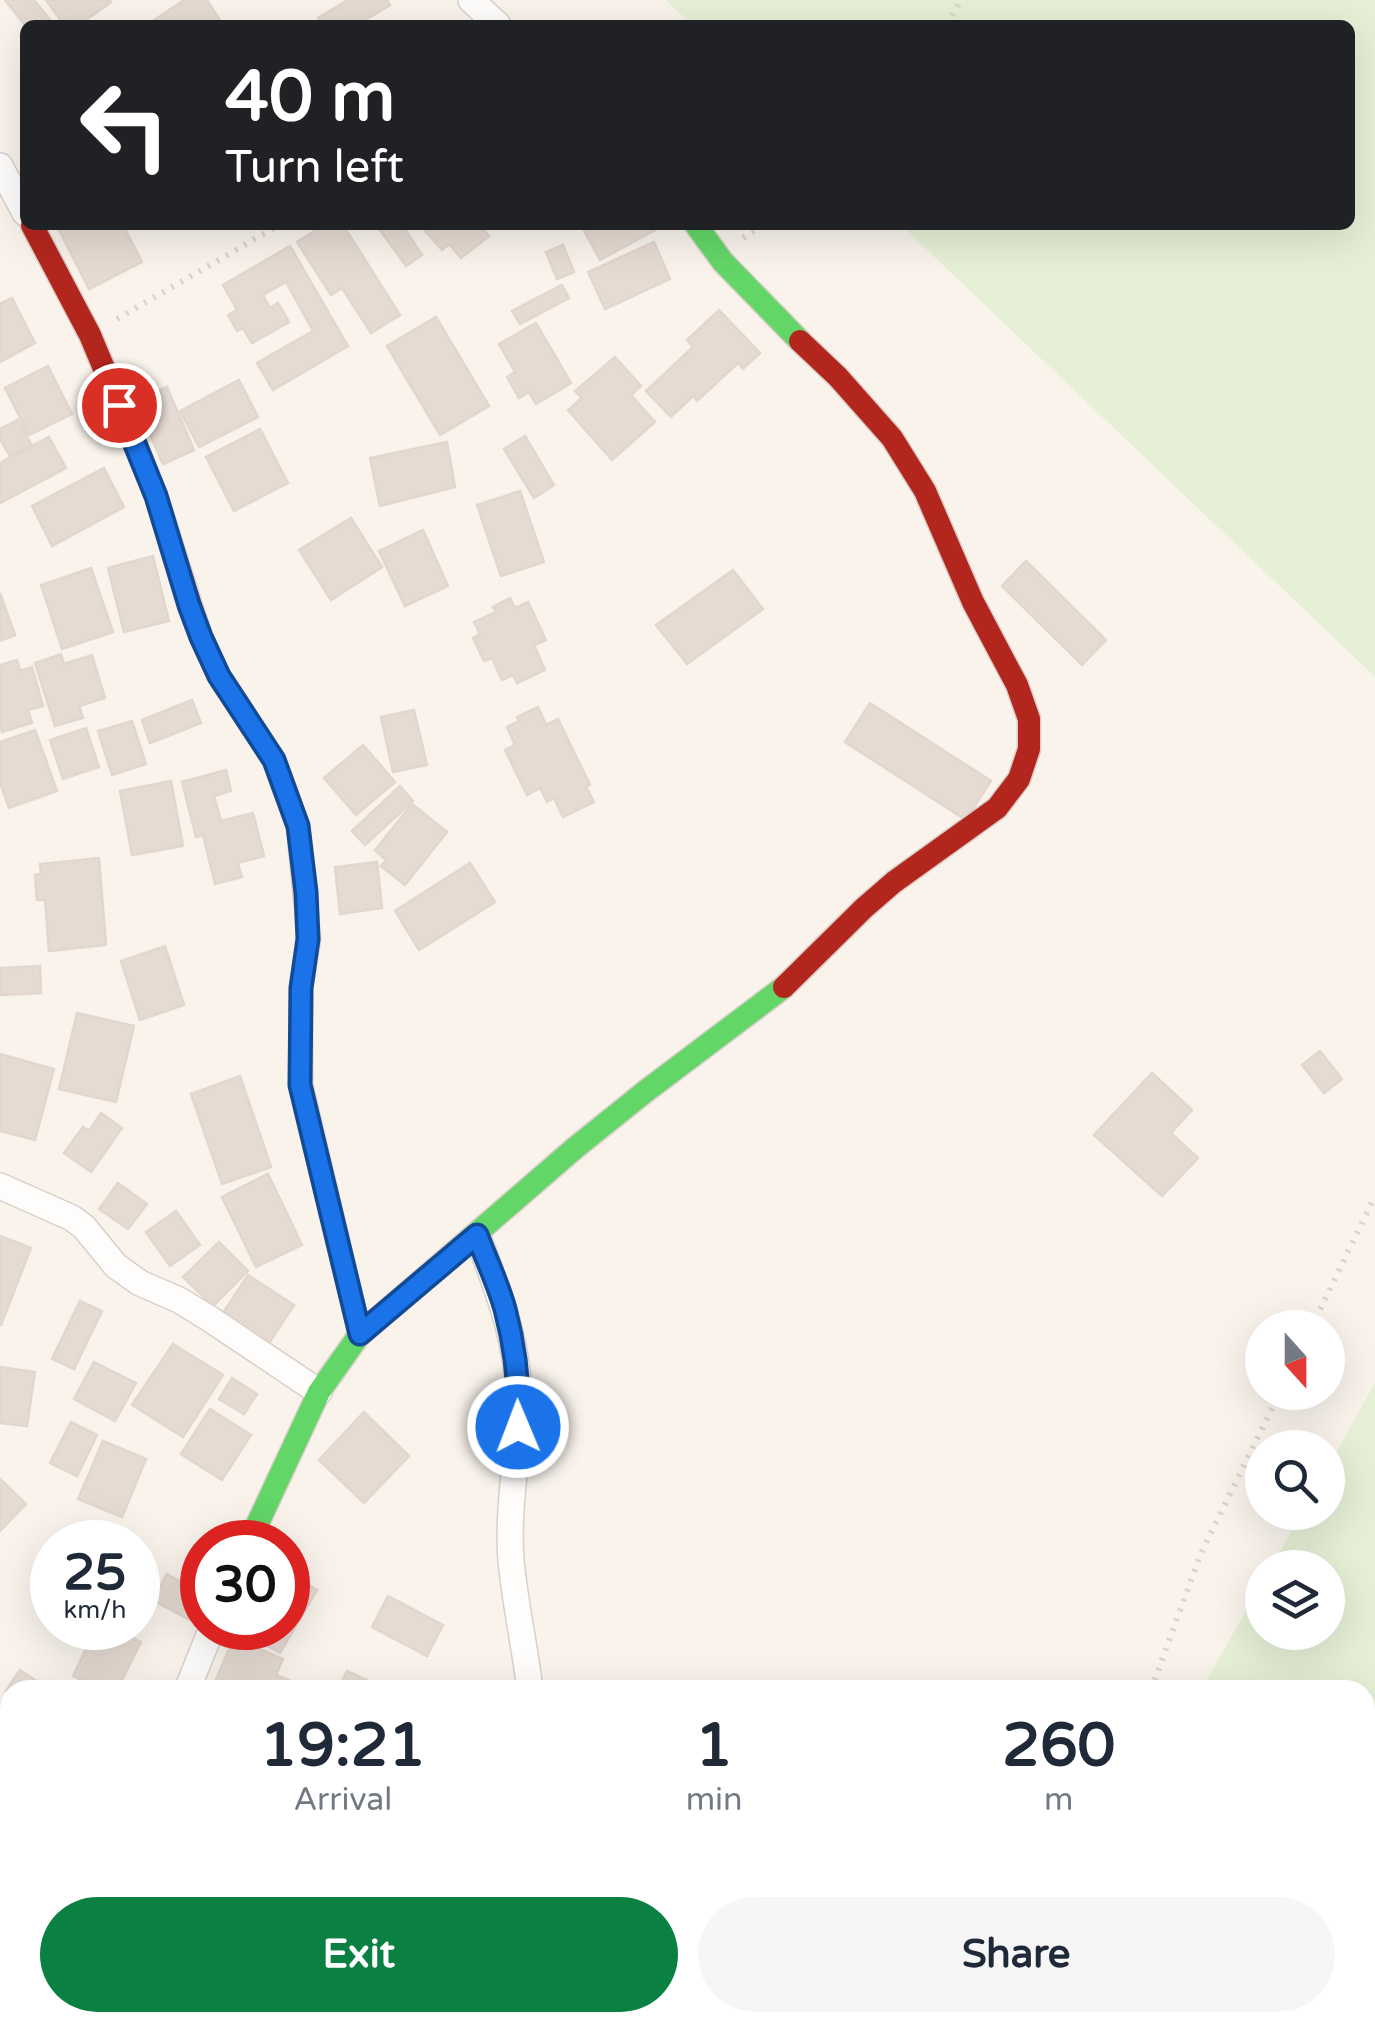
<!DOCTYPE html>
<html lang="en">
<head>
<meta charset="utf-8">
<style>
	:root { --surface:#fff; --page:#f6f6f7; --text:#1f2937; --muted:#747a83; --accent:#0b8043 }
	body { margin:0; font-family:"Varela Round",sans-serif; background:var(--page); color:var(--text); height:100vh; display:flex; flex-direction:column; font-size:38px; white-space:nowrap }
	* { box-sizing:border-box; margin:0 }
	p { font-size:32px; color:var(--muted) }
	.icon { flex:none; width:55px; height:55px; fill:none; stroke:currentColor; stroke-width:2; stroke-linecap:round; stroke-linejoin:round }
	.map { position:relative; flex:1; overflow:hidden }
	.side { position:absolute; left:0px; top:1680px; width:1375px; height:352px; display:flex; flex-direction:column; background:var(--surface); border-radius:30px 30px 0 0; box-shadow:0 10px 40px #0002 }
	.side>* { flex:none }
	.guide { position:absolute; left:20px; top:20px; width:1335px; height:210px; border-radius:15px; box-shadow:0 10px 40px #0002; background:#202124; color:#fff; overflow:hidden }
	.needle { width:65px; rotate:159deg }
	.fabs { position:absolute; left:1245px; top:1310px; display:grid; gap:20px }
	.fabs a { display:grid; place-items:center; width:100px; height:100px; border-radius:50%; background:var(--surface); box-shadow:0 10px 40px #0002; font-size:50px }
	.speed { position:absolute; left:30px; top:1520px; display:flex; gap:20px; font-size:50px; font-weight:700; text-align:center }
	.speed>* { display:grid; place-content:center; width:130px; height:130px; border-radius:50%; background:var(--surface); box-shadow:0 10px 40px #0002; line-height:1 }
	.speed small { font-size:25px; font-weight:400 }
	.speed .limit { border:15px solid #d22; background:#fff; color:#111 }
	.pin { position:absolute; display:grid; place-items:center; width:85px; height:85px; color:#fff; margin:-42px; border:5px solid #fff; border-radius:50%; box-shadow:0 2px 10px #0007 }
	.me { position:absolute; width:110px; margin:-55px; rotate:359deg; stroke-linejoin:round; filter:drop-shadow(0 0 8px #0008) }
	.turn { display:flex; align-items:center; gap:35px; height:210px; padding:0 40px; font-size:45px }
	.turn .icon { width:130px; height:130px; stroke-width:2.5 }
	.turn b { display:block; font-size:70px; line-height:85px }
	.eta { display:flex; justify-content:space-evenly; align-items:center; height:170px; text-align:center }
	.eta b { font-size:60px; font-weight:700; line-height:70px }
	.action { display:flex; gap:20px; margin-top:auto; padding:20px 40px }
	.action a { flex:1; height:115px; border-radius:60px; background:var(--accent); color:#fff; font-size:40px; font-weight:700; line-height:115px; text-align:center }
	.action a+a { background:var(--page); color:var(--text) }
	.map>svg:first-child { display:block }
	.green { fill:#e6f0d6 }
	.building { fill:#e6dbd3; stroke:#e2d6ce; stroke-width:2.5 }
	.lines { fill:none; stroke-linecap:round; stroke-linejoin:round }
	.lane-casing { stroke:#d8d0ca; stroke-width:15 }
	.street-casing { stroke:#d8d0ca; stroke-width:28 }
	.fast-casing { stroke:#d9cec8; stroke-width:25 }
	.slow-casing { stroke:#d9cec8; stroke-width:25 }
	.jam-casing { stroke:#d9cec8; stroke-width:25 }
	.path { stroke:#dcd2ce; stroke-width:6; stroke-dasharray:2.5 8; stroke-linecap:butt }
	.lane { stroke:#fefdfc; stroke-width:12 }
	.street { stroke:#fefdfc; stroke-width:25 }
	.fast { stroke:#63d668; stroke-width:22 }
	.slow { stroke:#ff974d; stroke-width:22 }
	.jam { stroke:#b3261e; stroke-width:22 }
	.route-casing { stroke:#114b97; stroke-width:25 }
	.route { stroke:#1a73e8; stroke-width:18 }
</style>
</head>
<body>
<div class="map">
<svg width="1375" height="2032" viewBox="0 0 1375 2032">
	<rect width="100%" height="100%" fill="#f9f3ec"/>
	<!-- green -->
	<g class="green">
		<path d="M666,0h709v677l-474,-452h449v-200h-658z"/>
		<path d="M1375,1383v649h-367l5,-10h352v-332h-164l61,-108v50h66v-64l-57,-1 31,-54 26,-1v-45z"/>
	</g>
	<!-- building -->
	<g class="building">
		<path d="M5,0h29l20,25h-29z"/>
		<path d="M46,0h63l2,2 -32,23h-15z"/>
		<path d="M184,0h23l16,25h-67l-3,-4z"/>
		<path d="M348,0h39l3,5 -33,20h-35l-4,-7z"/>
		<path d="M123,225l19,37 -53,27 -32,-63z"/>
		<path d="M324,225h19l57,90 -29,18 -29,-45 -11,7 -34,-53z"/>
		<path d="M402,225l20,30 -16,11 -29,-40z"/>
		<path d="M420,225h60l9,11 -28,22 -12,-14 -7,6z"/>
		<path d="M581,225h71l3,5 -55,30z"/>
		<path d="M654,242l16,37 -65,30 -17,-37z"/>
		<path d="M563,245l11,27 -17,7 -11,-27z"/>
		<path d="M290,246l58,100 -75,44 -16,-27 56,-32 -27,-49 -23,13 7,13 8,-5 11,19 -37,21 -9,-15 -6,3 -9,-16 9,-5 -14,-25z"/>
		<path d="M562,285l7,13 -49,26 -8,-13z"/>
		<path d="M12,298l23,45 -35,19v-58z"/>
		<path d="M719,310l41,43 -17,16 -5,-6 -41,38 -4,-5 -22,21 -25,-26 47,-44 -6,-7z"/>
		<path d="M436,317l53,89 -49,29 -53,-89z"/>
		<path d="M536,323l35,60 -35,21 -7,-12 -10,6 -12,-21 8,-5 -16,-28z"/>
		<path d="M615,357l26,29 -10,9 24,27 -43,38 -44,-50 14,-12 -7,-7z"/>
		<path d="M48,366l24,48 -43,21 -24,-47z"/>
		<path d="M239,380l19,37 -59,30 -19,-36z"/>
		<path d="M167,387l27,63 -31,14 -28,-63z"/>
		<path d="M18,420l13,24 -21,12 -10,-17v-10z"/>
		<path d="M260,429l28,54 -54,28 -28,-54z"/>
		<path d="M525,436l29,49 -20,13 -30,-49z"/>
		<path d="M49,437l17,31 -66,35v-40z"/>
		<path d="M447,442l8,45 -75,19 -10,-48z"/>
		<path d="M104,468l20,39 -72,39 -20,-40z"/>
		<path d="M520,491l24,71 -43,14 -24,-71z"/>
		<path d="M351,518l31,49 -51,33 -32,-50z"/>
		<path d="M423,530l25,56 -43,20 -26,-55z"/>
		<path d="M153,556l16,65 -45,11 -16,-64z"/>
		<path d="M1026,561l80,79 -24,25 -80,-79z"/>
		<path d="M91,568l22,64 -51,17 -21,-64z"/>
		<path d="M733,570l30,39 -76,55 -31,-39z"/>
		<path d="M0,593l15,42 -15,6z"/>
		<path d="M510,598l5,10 13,-6 18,38 -12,5 11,25 -28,13 -4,-8 -11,5 -10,-22 -8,3 -11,-23 7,-4 -6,-12 22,-10 -3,-5z"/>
		<path d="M61,654l3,10 28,-9 13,43 -26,8 4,12 -28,8 -20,-63z"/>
		<path d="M17,660l3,11 12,-4 11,39 -15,4 4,13 -30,9 -2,-9v-58z"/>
		<path d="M192,700l9,23 -51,20 -8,-23z"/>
		<path d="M870,703l121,78 -25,39 -121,-78z"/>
		<path d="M538,707l8,18 12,-6 32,66 -4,2 8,15 -31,15 -9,-19 -7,4 -7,-14 -13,7 -22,-45 10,-5 -8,-18 12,-6 -2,-4z"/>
		<path d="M414,710l13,55 -34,7 -12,-55z"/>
		<path d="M132,721l14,43 -34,11 -14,-44z"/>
		<path d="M86,728l13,39 -36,12 -13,-39z"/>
		<path d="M35,730l22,61 -48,17 -9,-25v-41z"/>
		<path d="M363,745l32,37 -39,33 -32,-37z"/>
		<path d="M226,770l5,21 -17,5 7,25 32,-8 11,43 -26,7 4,14 -27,7 -12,-49 -7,2 -14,-55z"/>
		<path d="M171,781l12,65 -51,9 -12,-64z"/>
		<path d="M400,786l13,15 -48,44 -13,-14z"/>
		<path d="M412,804l35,28 -42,53 -24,-19 5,-6 -11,-10z"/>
		<path d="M99,858l7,87 -57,6 -4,-51h-8l-2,-25 6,-1 -1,-10z"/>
		<path d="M377,862l5,46 -42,6 -5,-47z"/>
		<path d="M470,863l25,39 -76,48 -24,-39z"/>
		<path d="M165,946l19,59 -44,15 -19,-59z"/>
		<path d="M40,966l1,27 -41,2v-27z"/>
		<path d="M77,1013l57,13 -18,76 -57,-13z"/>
		<path d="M1320,1051l22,28 -18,14 -22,-28z"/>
		<path d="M0,1054l54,15 -19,71 -35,-9z"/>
		<path d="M1152,1073l40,37 -21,23 27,25 -36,38 -68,-61z"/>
		<path d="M240,1076l31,91 -49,17 -31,-90z"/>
		<path d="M101,1113l21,15 -31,44 -27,-19 19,-26 6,4z"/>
		<path d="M268,1174l34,71 -46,22 -34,-70z"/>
		<path d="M118,1183l29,21 -19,25 -29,-20z"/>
		<path d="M176,1211l24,34 -30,21 -24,-34z"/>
		<path d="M0,1236l31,12 -30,77 -1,-1z"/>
		<path d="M219,1242l29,29 -35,35 -30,-29z"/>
		<path d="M248,1275l46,30 -27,41 -46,-30z"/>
		<path d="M80,1301l22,10 -28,58 -22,-10z"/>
		<path d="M173,1344l50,31 -40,62 -51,-32z"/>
		<path d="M94,1362l42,21 -21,38 -41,-22z"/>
		<path d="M0,1367l35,5 -8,54 -27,-3z"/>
		<path d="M232,1378l25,16 -13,20 -25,-15z"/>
		<path d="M210,1409l41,26 -29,45 -41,-26z"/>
		<path d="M364,1412l45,44 -45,47 -45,-43z"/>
		<path d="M71,1422l26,13 -20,41 -27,-13z"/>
		<path d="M103,1441l43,18 -24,58 -44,-18z"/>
		<path d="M0,1479l26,25 -26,27z"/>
		<path d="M288,1573l29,17 -37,63 -44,-25h52z"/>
		<path d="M167,1574l35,20 -12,26 -37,-20z"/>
		<path d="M388,1596l55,29 -16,31 -55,-29z"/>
		<path d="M96,1628h16l29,14 -24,48h-15l-29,-14z"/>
		<path d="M234,1638l49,21 -7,16 20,8 -3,7h-66l-13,-6z"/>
		<path d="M20,1670l21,14 -4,6h-27v4l-4,-3z"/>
		<path d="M347,1671l41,19h-50z"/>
		<path d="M87,2022h61l13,8 -2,2h-56z"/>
		<path d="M826,2022h65l-7,10h-64z"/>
	</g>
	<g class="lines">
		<!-- lane casing -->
		<g class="lane-casing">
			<path id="lane" d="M789,2022l16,10"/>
		</g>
		<!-- street casing -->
		<g class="street-casing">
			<g id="street">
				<path d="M471,0l27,25"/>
				<path d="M0,166l25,47"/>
				<path d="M0,1186l72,32 12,9 32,39 24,17 39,17 28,17 112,75"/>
				<path d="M477,1235c21,55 43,111 42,171 -1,51 -12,103 -8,154 4,44 14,87 19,130"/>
				<path d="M187,1690l25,-62"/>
				<path d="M527,2022l3,10"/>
				<path d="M175,2032l6,-10"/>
			</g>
		</g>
		<!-- fast casing -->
		<g class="fast-casing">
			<g id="fast">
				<path d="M696,225l27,37 77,79"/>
				<path d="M249,1542l70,-150 41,-58 215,-186 71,-57 138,-104"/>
			</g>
		</g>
		<!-- slow casing -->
		<g class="slow-casing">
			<g id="slow">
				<path d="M283,785l15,41 11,113 -8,49v97l59,249"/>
				<path d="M0,1792l10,5"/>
				<path d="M433,2022l20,10"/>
			</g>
		</g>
		<!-- jam casing -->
		<g class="jam-casing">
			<g id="jam">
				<path d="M32,225l58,110 44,105 22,56 45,141 18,39 55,84 9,25"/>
				<path d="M784,987l80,-79 30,-26 103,-74 22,-29 10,-30v-30l-12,-34 -44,-83 -48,-111 -33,-53 -54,-61 -38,-36"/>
			</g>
		</g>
		<!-- path -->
		<g class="path">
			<path d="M947,25l14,-25"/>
			<path d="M743,238l20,-13"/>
			<path d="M117,319l162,-94"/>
			<path d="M1311,1328l64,-132"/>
			<path d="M1151,1690l50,-137 79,-161"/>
			<path d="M1010,2032l4,-10"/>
		</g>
		<!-- lane -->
		<use href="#lane" class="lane"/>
		<!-- street -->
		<use href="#street" class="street"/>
		<!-- fast -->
		<use href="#fast" class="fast"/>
		<!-- slow -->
		<use href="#slow" class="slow"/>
		<!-- jam -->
		<use href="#jam" class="jam"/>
	</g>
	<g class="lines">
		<!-- route casing -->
		<g class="route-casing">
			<path id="route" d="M119,405l37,91 33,109 12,32 18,39 55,84 24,66 8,66 2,47 -7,49 -1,97 60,249 117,-99c9,24 21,49 28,74 10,38 15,79 13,118"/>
		</g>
		<!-- route -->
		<use href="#route" class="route"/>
	</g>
</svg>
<div class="fabs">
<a><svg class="needle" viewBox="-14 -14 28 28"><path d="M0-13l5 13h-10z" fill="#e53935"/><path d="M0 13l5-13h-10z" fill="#747a83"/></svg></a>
<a><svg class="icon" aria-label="search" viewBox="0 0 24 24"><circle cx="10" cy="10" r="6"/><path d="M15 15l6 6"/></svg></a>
<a><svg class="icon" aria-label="layers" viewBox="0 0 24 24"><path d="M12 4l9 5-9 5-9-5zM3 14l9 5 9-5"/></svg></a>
</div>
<div class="speed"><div>25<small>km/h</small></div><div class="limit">30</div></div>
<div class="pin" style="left:119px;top:405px;background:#d93025"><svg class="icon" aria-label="arrive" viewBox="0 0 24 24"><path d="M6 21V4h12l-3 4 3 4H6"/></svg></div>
<svg class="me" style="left:518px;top:1427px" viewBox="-20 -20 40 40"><circle r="17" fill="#1a73e8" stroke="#fff" stroke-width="3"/><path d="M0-11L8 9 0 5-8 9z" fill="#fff"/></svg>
<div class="guide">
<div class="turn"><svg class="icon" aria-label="left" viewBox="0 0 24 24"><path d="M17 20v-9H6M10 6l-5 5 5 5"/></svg><div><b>40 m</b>Turn left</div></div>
</div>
<section class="side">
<div class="eta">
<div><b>19:21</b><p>Arrival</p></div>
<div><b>1</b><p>min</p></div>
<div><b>260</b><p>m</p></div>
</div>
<div class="action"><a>Exit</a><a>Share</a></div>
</section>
</div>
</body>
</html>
